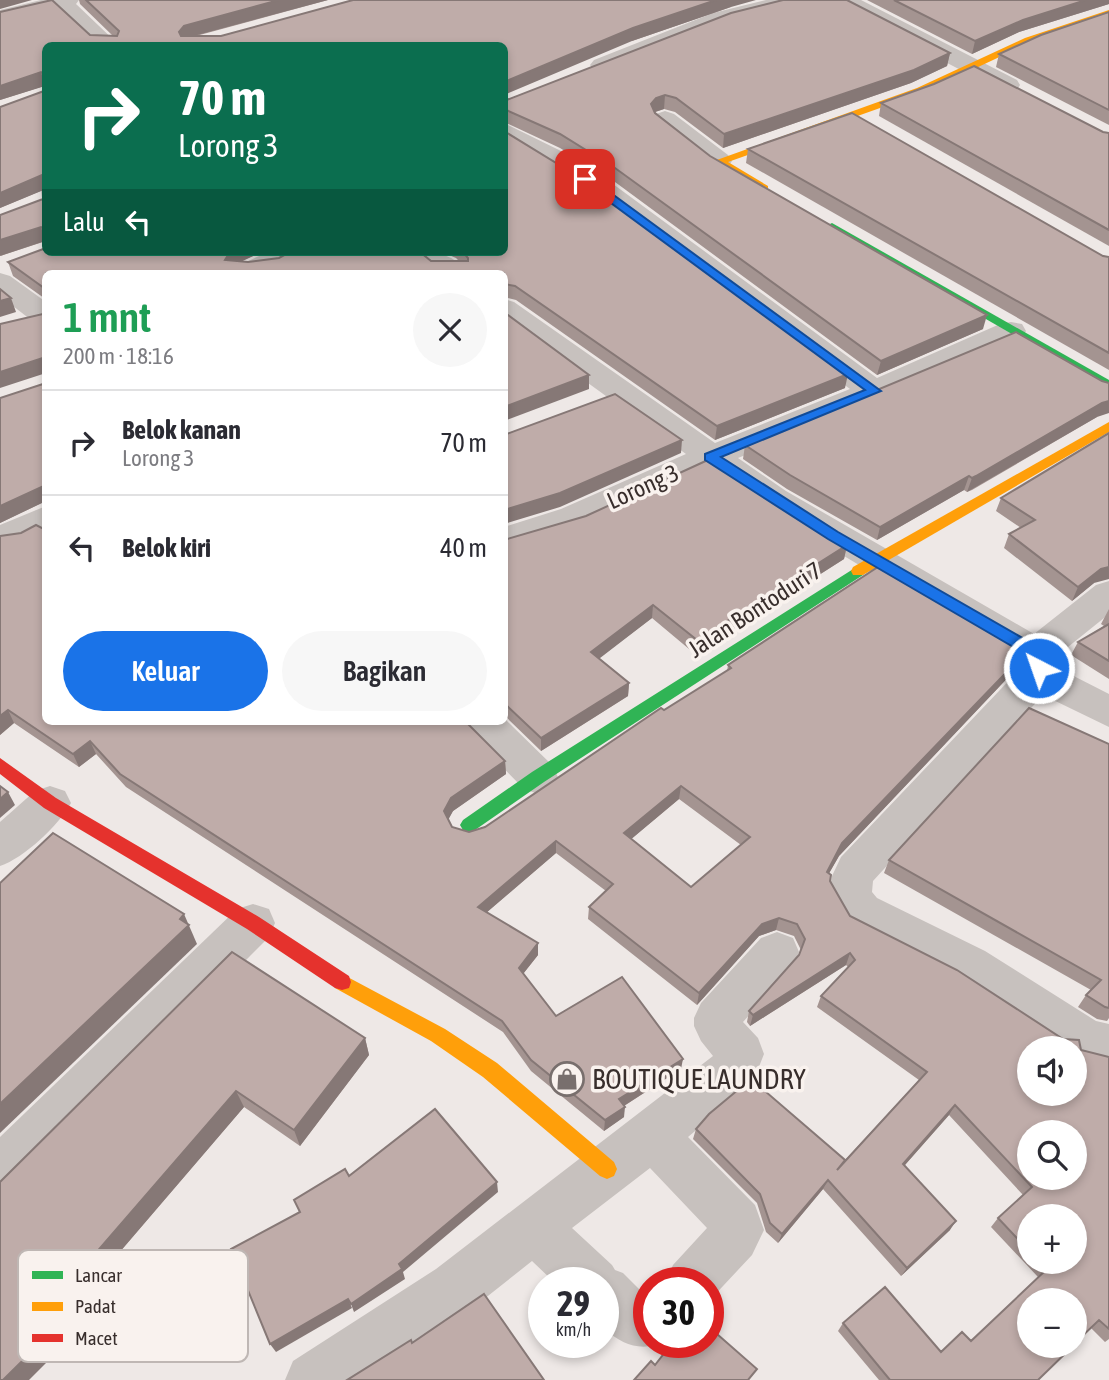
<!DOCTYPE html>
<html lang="id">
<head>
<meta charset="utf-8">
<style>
	:root { --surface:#fff; --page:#f7f7f7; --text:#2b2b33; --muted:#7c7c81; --line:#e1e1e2; --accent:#1a73e8 }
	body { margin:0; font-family:"Asap Condensed",sans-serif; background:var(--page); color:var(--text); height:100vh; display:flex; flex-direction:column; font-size:26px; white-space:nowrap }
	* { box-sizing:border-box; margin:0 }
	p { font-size:23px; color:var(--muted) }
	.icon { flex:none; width:38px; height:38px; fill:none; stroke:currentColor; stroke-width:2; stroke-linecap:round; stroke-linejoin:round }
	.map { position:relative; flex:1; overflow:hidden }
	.panel { position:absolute; left:42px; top:270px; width:466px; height:455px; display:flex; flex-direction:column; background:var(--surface); border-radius:10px; box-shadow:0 4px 10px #0003 }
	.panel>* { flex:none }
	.guide { position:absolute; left:42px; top:42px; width:466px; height:214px; border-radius:10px; box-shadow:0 4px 10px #0003; background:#0b6e4f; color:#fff; overflow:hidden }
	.controls { position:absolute; left:1017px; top:1036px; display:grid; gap:14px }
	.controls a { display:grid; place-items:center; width:70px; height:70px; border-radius:50%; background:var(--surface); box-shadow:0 4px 10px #0003; font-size:35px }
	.speed { position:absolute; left:528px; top:1267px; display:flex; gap:14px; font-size:35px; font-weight:700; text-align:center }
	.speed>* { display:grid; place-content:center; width:91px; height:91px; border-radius:50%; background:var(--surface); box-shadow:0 4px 10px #0003; line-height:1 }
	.speed small { font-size:18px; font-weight:400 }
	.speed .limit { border:10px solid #d22; background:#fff; color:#111 }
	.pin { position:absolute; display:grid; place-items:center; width:60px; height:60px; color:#fff; margin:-30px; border-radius:14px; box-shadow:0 4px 10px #0006 }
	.me { position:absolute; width:77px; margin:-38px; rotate:319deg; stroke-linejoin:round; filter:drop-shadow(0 0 5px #0008) }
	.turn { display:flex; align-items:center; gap:24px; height:147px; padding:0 21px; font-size:32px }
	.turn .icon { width:91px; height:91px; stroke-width:2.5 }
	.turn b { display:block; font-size:49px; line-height:60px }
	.then { display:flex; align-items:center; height:66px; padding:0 21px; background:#0003; gap:14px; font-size:26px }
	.round { display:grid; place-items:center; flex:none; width:74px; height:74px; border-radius:37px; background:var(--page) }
	.overview { display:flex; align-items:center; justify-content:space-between; height:119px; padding:0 21px }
	h1 { font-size:42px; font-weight:600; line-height:52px; color:#1e9e55 }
	.primary-button { display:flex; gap:14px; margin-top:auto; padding:14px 21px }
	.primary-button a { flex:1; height:80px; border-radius:42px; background:var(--accent); color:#fff; font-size:28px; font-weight:600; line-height:80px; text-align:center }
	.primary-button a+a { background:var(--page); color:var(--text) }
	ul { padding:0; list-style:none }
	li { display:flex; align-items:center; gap:21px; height:105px; padding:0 21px; border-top:2px solid var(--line) }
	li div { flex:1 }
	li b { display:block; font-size:26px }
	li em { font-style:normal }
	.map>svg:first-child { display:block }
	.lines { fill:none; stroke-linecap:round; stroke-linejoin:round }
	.street { fill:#c7c1be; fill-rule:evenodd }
	.fast { fill:#30b455; fill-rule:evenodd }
	.slow { fill:#ff9f0a; fill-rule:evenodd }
	.jam { fill:#e5322d; fill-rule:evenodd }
	.wall { fill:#a49491; fill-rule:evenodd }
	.shaded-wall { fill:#867876 }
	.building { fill:#bfaca9; stroke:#867876; stroke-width:2; fill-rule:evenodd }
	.route { fill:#1a73e8; stroke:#114b97; stroke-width:2 }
	.labels { text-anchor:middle; stroke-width:7; stroke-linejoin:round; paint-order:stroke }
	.street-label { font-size:24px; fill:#382e2c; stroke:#f9f2ee }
	.near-poi-label { font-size:28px; fill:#382e2c; stroke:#f9f2ee; text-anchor:start }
	.key { fill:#f9f2ee; stroke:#bfb7b4; stroke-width:2 }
	.key-label { font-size:19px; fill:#382e2c }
</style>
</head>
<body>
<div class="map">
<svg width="1109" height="1380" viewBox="0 0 1109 1380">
	<rect width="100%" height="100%" fill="#eee8e6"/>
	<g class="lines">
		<!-- street -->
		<g class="street">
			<path d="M41,0h38l-3,4 44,42h-25l-39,-36 -56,14v-14z"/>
			<path d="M766,0h38l-3,5 -72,18 -119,47 -8,2 -8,-2 -4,-5 4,-5 119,-47z"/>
			<path d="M833,0h28l156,80 3,5 -3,5 -9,2 -9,-2 -163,-85z"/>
			<path d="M665,111l9,3 54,41 4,6 -4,6 -9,2 -9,-2 -54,-43 -4,-5 4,-5z"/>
			<path d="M504,123l55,27 54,34 264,194 123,-54 11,-2 11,2 4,7 -4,7 -137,60 -147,60 48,33 248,143 62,-49 13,-4v33l-56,45 3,8 53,27v33l-66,-32 -170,186 -1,11 5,6 108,53 111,70 13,3v44l-35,-10v-10h-17l-104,-69 -106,-53 -18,-34 3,-16 9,-19 178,-187 -1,-6 -10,-10 -246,-147 -53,-37 -124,57 -81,25v-25l57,-18 125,-55 -182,-132v-23l10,3 201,141 135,-54 -257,-193 -89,-55z"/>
			<path d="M268,252h37c-15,23 -50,21 -74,21l4,-6z"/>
			<path d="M408,252c23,0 45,-1 59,21h-33z"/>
			<path d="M0,273l10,3 36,26v24l-11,-3 -35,-27z"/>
			<path d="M46,506v27l-20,11 -26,5v-24z"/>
			<path d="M504,718l48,47 6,12 -6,12 -14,5 -14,-5 -56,-57 -6,-11h42z"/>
			<path d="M50,786l15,5 6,12c-12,22 -47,55 -71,63v-44l35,-31z"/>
			<path d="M253,904l16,5 6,14 -6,14 -251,252 -18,7v-59l237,-228z"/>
			<path d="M777,932l16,6 6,14 -6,14 -50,56 15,16 6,16 -11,28 -65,55 67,68 9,25 -12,25 -43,46v-18h-44l8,-18 34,-37 -57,-60 -78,60 40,37 3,5 8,3 22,22 4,1v46h15c-23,10 -41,3 -60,-13v-46h-49l-23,-22 -58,46 -113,73h-76l8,-19 143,-92 277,-213 -12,-15 -7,-15v-8l7,-15 60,-65z"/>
		</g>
		<!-- fast -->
		<g class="fast">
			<path d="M832,223l277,157v10l-281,-162 -2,-2z"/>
			<path d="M858,566l5,1 2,4 -2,4 -319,207 -69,48 -6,2 -6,-2 -3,-5 3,-5 69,-48z"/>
		</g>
		<!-- slow -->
		<g class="slow">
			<path d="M1109,10v6l-78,26 -106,50 -197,70 40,24v4h-8l-46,-29 203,-73 108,-50z"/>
			<path d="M1109,422v10l-246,143h-10l-2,-4 2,-4z"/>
			<path d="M342,974l103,55 52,34 117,99 3,7 -3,7 -7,3 -7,-3 -117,-99 -52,-36 -96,-53 -2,-6 2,-6z"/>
		</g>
		<!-- jam -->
		<path class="jam" d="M0,758l56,40 203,119 90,59 2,6 -2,6 -7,2 -7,-2 -88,-59 -203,-121 -44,-34z"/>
	</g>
	<!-- wall -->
	<g class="wall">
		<path d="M79,0h249l-132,36h25l510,-29 -99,34 -586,5v195l-46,15 43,-57v-9l-43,18v-101l44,-16v-5l-44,14v-88l90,23 23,1 -33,-32z"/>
		<path d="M867,0h242v4l-90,28 -47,22z"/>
		<path d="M1109,12v113l-113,-58 3,-13z"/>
		<path d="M950,53l-3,13 -36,17 -188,65 -48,-36 -11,-3 -9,3 55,44 273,173 -106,46 -262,-193 -55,-34 -56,-26v-21z"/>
		<path d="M881,103l228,30v113l-230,-130z"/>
		<path d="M748,149l361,108v113l-363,-207z"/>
		<path d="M262,252l-21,9h218l-3,-3 -14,-6h62l341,136 -130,52 -199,-140 -12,-3v-24h-458v228l-46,22v-125l43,-14 1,-86 -31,-22 -5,-14z"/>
		<path d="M1102,381l-5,36 -125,73 -5,2 -3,-2 -87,50 -90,-51 -44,-30 2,-14z"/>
		<path d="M1109,433l-15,150 -22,18 -68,-53 5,-14 12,-6 -25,-17 5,-13z"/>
		<path d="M763,495l84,50 -3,14 -149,95 -43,-36 -53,40 30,25 -1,13 -87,55 -37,-36v-175z"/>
		<path d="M0,536l46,185 459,40 1,13 -53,37 -5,8 4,8 17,5 16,-5 242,-156 1,-6 288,4 -177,187 -10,17 1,8 20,35 231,134 28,7v282l-4,3 -14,-14 -53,52h-159l-41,-49 5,-8 98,29 30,-11 67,-64 -47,-50 7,-9 25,-23 -74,-80 -45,51 46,64 -49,46 -78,-87 -45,54 -12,-11 -9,-29 -64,-64 3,-10 149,31 74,-80 -102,-73 4,-11 27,-29 -2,-2 -96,61 -3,-4 2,-11 50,-56 2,-5 -7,-14 -18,-6 -17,6 -62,69 -109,-86 1,-12 17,-16 -50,-38 -69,59 51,43 -15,19 33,42 125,53 -57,37v11l-20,14 -73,-60 -28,-39 -377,-245 -30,-33 -17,13 -65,-44 -14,12zM679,799l62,46 -50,42 -60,-48zM1029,1216l45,46h-45z"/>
		<path d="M1109,609v70l-38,-24 7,-13 26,-16 -3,-2z"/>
		<path d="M1109,744v274l-2,3 -10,-2 -19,-12 8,-12 5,-5 -207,-117 5,-13z"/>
		<path d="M365,1038l4,17 -69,91 -56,-39 -149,174 16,17 -111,-116z"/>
	</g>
	<!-- shaded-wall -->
	<g class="shaded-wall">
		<path d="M0,0h32l-32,9z"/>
		<path d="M279,0h49l-142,38 -4,7 -3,-13 5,-6z"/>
		<path d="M716,0h40l-25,7 -99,34 -128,54v-13l129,-54z"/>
		<path d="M1086,0h23v4l-90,28 -47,22 3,-13 48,-21z"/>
		<path d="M950,53l-3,13 -36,17 -188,65 1,-14z"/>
		<path d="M41,72l4,14 -45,14v-14z"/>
		<path d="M665,95l-1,14 -9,3 -5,5 1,-13 5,-6z"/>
		<path d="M42,175l4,14 -46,19v-15z"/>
		<path d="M41,227l4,14 -45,15v-16z"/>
		<path d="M230,252h32l-28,13 -9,-5z"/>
		<path d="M11,298l5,14 -16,5v-16z"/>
		<path d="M987,315l-4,14 -106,46 4,-14z"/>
		<path d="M43,358l3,15 -46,15v-16z"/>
		<path d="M848,374l-3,14 -130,52 2,-14z"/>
		<path d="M589,375v14l-85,32v-14z"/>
		<path d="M1109,401v12l-12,4 -130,75 5,-14 130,-75z"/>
		<path d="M682,440l-1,13 -121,54 -56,17v-14z"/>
		<path d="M969,476l-5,14 -87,50 3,-13z"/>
		<path d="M46,485v16l-46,22v-17z"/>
		<path d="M847,545l-3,14 -149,95 2,-14z"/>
		<path d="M1109,567v12l-15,4 -22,18 6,-14 23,-18z"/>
		<path d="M653,605l-1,13 -61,47v-13z"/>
		<path d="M1022,656l-6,13 -177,187 -16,28 4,-12 15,-29z"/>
		<path d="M629,683l-1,13 -87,55v-13z"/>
		<path d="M8,710l6,13 -14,12v-19z"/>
		<path d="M90,741l6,13 -17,13 -6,-13z"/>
		<path d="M505,761l1,13 -53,37 -7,13 -2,-13 7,-13z"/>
		<path d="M681,786l-2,13 -56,47 1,-13z"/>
		<path d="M8,792l7,13 -15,13v-19z"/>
		<path d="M556,841v12l-77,66 -1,-12z"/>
		<path d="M184,914l13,30 -197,189v-29z"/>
		<path d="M779,918l-3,12 -17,6 -62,69 2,-12 63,-69z"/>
		<path d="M538,943v12l-19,24v-11z"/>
		<path d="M850,953l-4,12 -96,61 3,-11z"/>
		<path d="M365,1038l4,17 -69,91 -6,-16z"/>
		<path d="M683,1059l-2,10 -62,40v-10z"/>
		<path d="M236,1091l8,16 -150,175 -12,-13z"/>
		<path d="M955,1105l-6,10 -52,59 6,-10z"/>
		<path d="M625,1107l-1,10 -20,14 1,-11z"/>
		<path d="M828,1180l-5,9 -45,54 4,-9z"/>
		<path d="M497,1182l1,10 -95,80 2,7 -51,33 -3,-8z"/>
		<path d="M956,1221l-6,9 -49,46 6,-8z"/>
		<path d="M99,1285l12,13 -82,82h-26z"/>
		<path d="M348,1299l4,9 -76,44 -6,-8z"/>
	</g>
	<!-- building -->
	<g class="building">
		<path d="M52,0l38,35 27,1 2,-5 -33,-31h193l-95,26 -5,6 2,4h40l132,-36h363l-83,28 -129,54v-36h-458v190h-2v-7l-3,-2 -41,13v-25l43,-16 -1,-24 -42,18v-86l44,-16 1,-16 -4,-3 -41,14v-74z"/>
		<path d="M783,0h64l103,53 -36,17 -190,64 -48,-36 -11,-3 -9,3 -5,6 4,9 55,43 277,159 -106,46 -266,-193 -55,-34 -56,-25v-8l227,-88z"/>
		<path d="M894,0h192l-63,20 -48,21z"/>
		<path d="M1109,12v98l-110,-56 42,-19z"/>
		<path d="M974,66l129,66 6,1v97l-228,-127 53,-19z"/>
		<path d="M852,113l251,143 6,1v96l-361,-204z"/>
		<path d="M504,131l88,54 256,189 -131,52 -202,-140 -11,-2v-11h-458v212l-46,21v-108l43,-14v-26l-43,14v-48l43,-10 1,-26 -36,-26 38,-14v4h184l-5,8 23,2 31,-4 11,-6h130l11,9h37v-3l-5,-6h41z"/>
		<path d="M0,289l11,9 -11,3z"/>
		<path d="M504,312l85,63 -85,32z"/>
		<path d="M1016,332l86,49 7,2v18l-7,2 -126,73 -4,2 -3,-2 -89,51 -90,-52 -45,-30z"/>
		<path d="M615,394l67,46 -122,53 -56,17v-75z"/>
		<path d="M1109,433v134l-8,2 -23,18 -69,-53 26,-14 -34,-22z"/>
		<path d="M710,459l53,36 84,50 -150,95 -44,-35 -62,47 38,31 -88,55 -37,-35v-163l82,-24z"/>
		<path d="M36,525l10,5v191h419l40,40 -54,37 -7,13 8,16 17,5 16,-5 176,-119 3,2 67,-42 -3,-3 153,-100 131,78 10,13 -180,187 -15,29 4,3 -1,6 20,35 107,54 106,69 16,1 2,10 28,7v272l-10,-9 -25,24v-44h-45v46h44l-35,34h-148l-47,-57 42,-36 56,65 21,-20 9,9 75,-71 -7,-8h35v-46h-45v35l-31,-33 34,-31 -77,-82 -52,59 53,57 -49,47 -79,-88 -46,54 -12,-11 -10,-29 -64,-65 13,-15 42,-35 94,81 -8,10 90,-98 -106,-76 34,-36 -5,-7 -97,62 -4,-4 50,-56 6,-16 -8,-15 -18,-6 -17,6 -63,69 -110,-86 24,-23 -57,-43 -78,66 60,36 -19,25 37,48 66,-39 61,82 -64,40 6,8 -20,13 -74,-60 -29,-39 -382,-247 -30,-33 -17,13 -65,-44 -8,6v-180l21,-3zM681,786l69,51 -59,50 -67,-54zM1029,1048h45v46h-45zM1029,1132h45v46h-45z"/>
		<path d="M1109,624v37l-31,-19z"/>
		<path d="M1029,708l80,36v264l-4,-1 -19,-12 15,-15 -212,-120z"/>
		<path d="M0,786l8,6 -8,7z"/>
		<path d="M53,833l131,81 -4,5 9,6 -189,179v-221z"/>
		<path d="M232,952l133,86 -71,92 -58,-39 -154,178 17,16 -96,95h-3v-198z"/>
		<path d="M435,1109l62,73 -98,82 3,5 -51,35 -3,-5 -78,45 -39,-95 69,-37 -6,-12 51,-31 4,7z"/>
		<path d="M484,1294l60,86h-197l64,-40 1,3z"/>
		<path d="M709,1327l48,42 -9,11h-114l17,-19 4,4 18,-23h36z"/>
	</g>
	<!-- route -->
	<path class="route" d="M581,177h8l292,214 -160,66 117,75 188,108 13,11 8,17 -3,4h-11l-6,-13 -12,-11 -187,-109 -123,-79v-6l160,-64 -284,-209z"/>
	<!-- icons -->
	<defs>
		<g id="shop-ring" transform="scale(1.75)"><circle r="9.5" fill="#f9f2ee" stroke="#786f6d" stroke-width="1.5"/><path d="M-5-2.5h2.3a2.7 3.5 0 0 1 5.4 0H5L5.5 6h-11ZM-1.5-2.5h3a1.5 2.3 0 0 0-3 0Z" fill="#786f6d"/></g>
	</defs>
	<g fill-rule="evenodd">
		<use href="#shop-ring" x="567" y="1079"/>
	</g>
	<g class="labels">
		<!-- street labels -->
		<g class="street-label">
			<text transform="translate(643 487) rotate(-24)" y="8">Lorong 3</text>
			<text transform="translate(755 610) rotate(-33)" y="8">Jalan Bontoduri 7</text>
		</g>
		<!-- near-poi labels -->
		<g class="near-poi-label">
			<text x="592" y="1089">BOUTIQUE LAUNDRY</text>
		</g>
	</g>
	<!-- legend -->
	<rect x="18" y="1250" width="230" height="112" rx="10" class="key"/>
	<rect x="32" y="1271" width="31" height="8" fill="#30b455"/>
	<rect x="32" y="1302" width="31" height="9" fill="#ff9f0a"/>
	<rect x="32" y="1334" width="31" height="8" fill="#e5322d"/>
	<g class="key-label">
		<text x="75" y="1282">Lancar</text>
		<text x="75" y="1313">Padat</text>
		<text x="75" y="1345">Macet</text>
	</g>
</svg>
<div class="controls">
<a><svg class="icon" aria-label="sound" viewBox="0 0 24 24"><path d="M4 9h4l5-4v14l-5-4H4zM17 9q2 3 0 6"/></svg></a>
<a><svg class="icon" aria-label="search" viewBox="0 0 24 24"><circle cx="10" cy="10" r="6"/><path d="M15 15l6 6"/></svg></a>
<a>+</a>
<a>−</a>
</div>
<div class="speed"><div>29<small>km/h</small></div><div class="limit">30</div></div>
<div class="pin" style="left:585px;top:179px;background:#d93025"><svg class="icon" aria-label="arrive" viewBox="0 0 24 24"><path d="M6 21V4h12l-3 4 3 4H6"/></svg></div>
<svg class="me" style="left:1039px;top:668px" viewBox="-20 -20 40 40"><circle r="17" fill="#1a73e8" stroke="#fff" stroke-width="3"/><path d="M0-11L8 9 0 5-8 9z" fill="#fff"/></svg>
<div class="guide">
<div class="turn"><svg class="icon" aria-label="right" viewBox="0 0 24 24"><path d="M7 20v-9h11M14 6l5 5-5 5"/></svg><div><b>70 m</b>Lorong 3</div></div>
<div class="then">Lalu<svg class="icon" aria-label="left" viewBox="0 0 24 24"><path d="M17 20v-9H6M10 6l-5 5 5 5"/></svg></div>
</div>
<section class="panel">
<div class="overview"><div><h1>1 mnt</h1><p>200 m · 18:16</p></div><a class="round"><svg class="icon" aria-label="close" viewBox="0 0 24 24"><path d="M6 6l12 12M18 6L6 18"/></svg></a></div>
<ul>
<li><svg class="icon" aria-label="right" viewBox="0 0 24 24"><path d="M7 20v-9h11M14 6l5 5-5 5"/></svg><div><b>Belok kanan</b><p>Lorong 3</p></div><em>70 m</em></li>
<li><svg class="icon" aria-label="left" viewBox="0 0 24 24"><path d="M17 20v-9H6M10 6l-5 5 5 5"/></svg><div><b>Belok kiri</b></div><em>40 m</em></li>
</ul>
<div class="primary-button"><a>Keluar</a><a>Bagikan</a></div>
</section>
</div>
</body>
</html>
